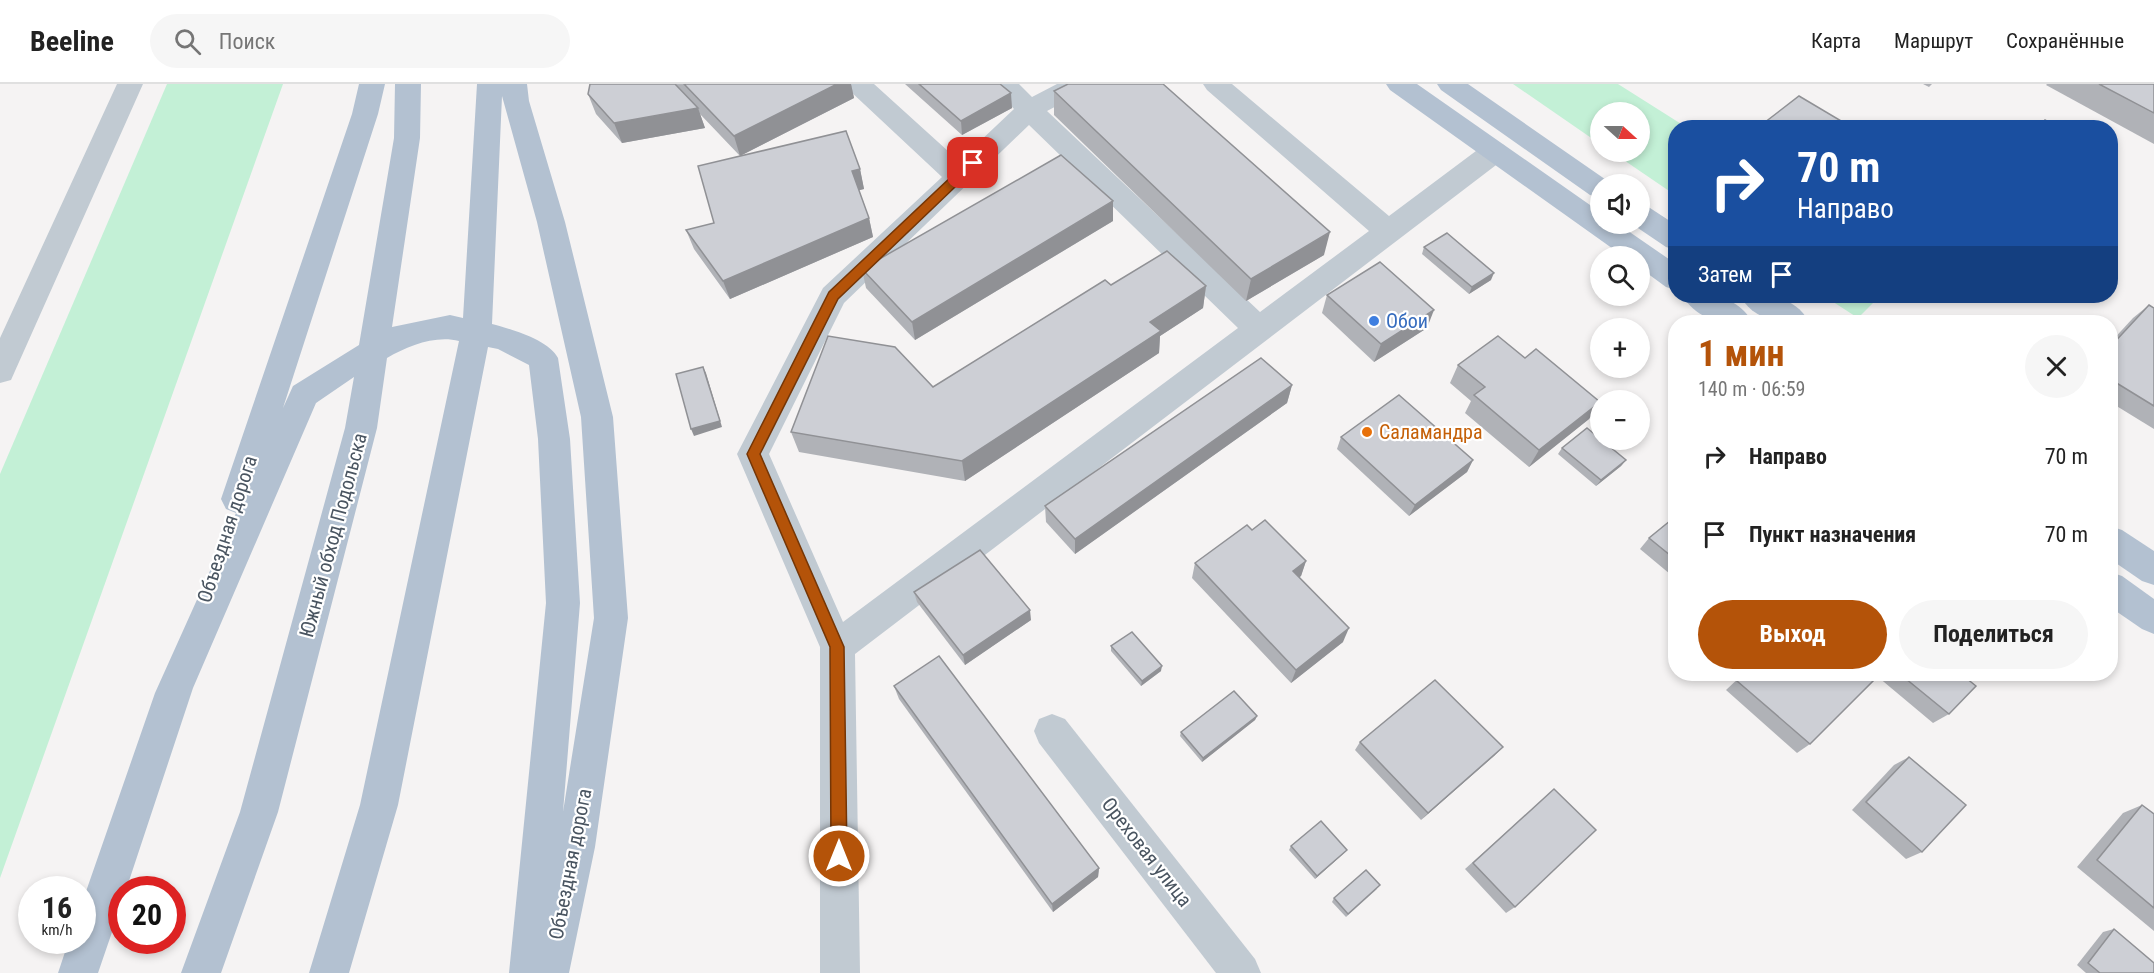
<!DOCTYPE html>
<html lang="ru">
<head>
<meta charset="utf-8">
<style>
	:root { --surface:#fff; --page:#f6f6f6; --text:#222; --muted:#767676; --line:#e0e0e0; --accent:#b45309 }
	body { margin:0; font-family:"Roboto Condensed",sans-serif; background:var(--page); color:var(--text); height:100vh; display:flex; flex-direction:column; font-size:22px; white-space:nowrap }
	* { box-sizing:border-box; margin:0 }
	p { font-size:20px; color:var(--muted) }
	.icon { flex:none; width:33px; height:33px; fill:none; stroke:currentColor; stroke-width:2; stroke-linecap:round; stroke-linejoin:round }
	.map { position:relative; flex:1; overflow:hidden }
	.details { position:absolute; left:1668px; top:231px; width:450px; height:366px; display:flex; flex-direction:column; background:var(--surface); border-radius:24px; box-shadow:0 3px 9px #0003 }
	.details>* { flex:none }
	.banner { position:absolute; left:1668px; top:36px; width:450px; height:183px; border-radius:24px; box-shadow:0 3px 9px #0003; background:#1a4fa0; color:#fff; overflow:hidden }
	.needle { width:39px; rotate:111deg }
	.buttons { position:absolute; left:1590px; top:18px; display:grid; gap:12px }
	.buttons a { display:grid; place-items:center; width:60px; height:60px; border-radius:50%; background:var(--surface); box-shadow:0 3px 9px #0003; font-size:30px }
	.speed { position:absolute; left:18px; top:792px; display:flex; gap:12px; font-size:30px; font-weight:700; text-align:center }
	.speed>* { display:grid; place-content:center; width:78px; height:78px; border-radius:50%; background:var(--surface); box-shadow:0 3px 9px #0003; line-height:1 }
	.speed small { font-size:15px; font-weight:400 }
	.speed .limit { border:9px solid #d22; background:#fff; color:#111 }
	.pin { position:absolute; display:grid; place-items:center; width:51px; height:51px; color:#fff; margin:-26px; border-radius:12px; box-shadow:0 3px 9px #0006 }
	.me { position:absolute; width:66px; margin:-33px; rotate:0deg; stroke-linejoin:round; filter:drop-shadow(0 0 4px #0008) }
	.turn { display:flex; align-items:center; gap:21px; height:126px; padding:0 30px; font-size:27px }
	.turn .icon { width:78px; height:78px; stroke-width:2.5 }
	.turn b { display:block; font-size:42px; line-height:51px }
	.then { display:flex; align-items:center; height:57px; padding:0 30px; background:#0003; gap:12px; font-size:22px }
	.round { display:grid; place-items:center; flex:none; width:63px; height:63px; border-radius:32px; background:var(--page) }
	.headline { display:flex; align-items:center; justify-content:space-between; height:102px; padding:0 30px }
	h1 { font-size:36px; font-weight:700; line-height:45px; color:var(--accent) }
	.primary-button { display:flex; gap:12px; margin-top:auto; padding:12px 30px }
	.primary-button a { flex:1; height:69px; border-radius:36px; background:var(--accent); color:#fff; font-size:24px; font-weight:700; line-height:69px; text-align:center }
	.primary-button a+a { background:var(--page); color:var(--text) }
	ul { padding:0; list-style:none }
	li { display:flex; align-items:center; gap:18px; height:78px; padding:0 30px }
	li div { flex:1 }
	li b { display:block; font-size:22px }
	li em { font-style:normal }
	header { display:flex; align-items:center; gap:36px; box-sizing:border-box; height:84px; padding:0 30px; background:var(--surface); border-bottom:2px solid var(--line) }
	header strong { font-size:28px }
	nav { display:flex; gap:33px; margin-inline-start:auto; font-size:21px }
	.search { width:420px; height:54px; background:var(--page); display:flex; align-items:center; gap:15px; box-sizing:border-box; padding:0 21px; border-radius:33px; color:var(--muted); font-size:22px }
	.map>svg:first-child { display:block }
	.green { fill:#c3f0d6 }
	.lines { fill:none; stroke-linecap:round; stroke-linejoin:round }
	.minor { fill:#c1cad2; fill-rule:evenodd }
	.major { fill:#b3c1d1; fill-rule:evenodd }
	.wall { fill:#b0b2b7 }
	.shaded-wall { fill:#909195 }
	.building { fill:#cdcfd5; stroke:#909195; stroke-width:1.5 }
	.route { fill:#b45309; stroke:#753606; stroke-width:1.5 }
	.shop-dot { fill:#3f7fe0; stroke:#fff; stroke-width:2 }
	.food-dot { fill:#e8710a; stroke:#fff; stroke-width:2 }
	.labels { text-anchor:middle; stroke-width:4.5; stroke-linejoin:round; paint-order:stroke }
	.shop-label { font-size:20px; fill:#366cbe; stroke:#fff; text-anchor:start }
	.food-label { font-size:20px; fill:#c56008; stroke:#fff; text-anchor:start }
	.street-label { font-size:20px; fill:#4a5561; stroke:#fff }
</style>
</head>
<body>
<header>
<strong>Beeline</strong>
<div class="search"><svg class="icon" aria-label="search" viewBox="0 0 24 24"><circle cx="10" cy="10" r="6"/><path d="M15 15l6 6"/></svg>Поиск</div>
<nav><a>Карта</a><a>Маршрут</a><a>Сохранённые</a></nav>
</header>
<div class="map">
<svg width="2154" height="889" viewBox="0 0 2154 889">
	<rect width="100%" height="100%" fill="#f5f3f3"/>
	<!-- green -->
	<g class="green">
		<path d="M167,0h116l-283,794v-404z"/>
		<path d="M1513,0h105l68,43 -10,1 -1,67 -63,-43h28v-40h-40v32z"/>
		<path d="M1824,212h56l-22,22z"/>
	</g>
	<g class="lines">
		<!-- minor -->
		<g class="minor">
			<path d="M117,0h26l-128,287 -4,9 -11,3v-45z"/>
			<path d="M845,0h29l85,77 55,-52 -24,-25h29l13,13 25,-13h34l-4,6 -40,21 213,201 109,-81 -162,-141 -4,-6h29l157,132 95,-71 10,-3 10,3 3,7 -3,7 -649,495 5,319h-40v-326l-83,-193 86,-166 119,-111 -93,-87zM1029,41l209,203 -395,294 -74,-168 75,-151z"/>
			<path d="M1052,630l13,5 190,240 6,14h-45l-177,-230 -5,-12 5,-12z"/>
		</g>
		<!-- major -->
		<g class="major">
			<path d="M359,0h26l-7,30 -95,294 10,-22 66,-41 35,-207 1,-54h26l-1,54 -28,189 58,-12 13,3 14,-234h50l2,17 36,121 48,195 15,201 -33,229 -26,126h-60l37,-370 -8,-164 -9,-74 -31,-16 -10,-2 -90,458 -49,168h-40l51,-168 99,-464c-24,-6 -51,5 -72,17l-10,70 -99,384 -57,161h-40l59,-161 105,-384 9,-51 -38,26 -123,285 -67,202h-4v13l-24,70h-40l11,-33h13v-37l73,-210 81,-180 -10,-4 -5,-10 131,-385zM502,12l35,126 44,195 13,201 -31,194 17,-209 -10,-164 -12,-81c-9,-18 -47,-29 -66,-34z"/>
			<path d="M1386,0h31l183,128v12h18l58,40v26l-10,-3 -26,-19v-12h-17l-233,-166z"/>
			<path d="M1437,0h31l144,100h-12v14l-10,-3 -149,-105z"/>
			<path d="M1640,121l10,3 26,17v25l-10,-3 -34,-23h8z"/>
			<path d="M1683,212c26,-3 55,0 69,26 -26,3 -55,-1 -69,-26z"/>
			<path d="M1740,212c26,-3 55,0 69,26 -26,3 -55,-1 -69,-26z"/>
			<path d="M2110,442l12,4 32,21v34l-12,-4 -32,-22z"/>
			<path d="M2110,488l12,4 32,23v35l-12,-5 -32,-22z"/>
		</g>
	</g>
	<!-- wall -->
	<g class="wall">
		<path d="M590,0h261l3,14 -114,58 -40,-42 5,14 -83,15 -26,-29 -8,-20z"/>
		<path d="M905,0h95l12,24 -50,27z"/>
		<path d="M1923,0h9l-3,3z"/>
		<path d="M2047,0h107v60l-108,-59z"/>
		<path d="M1054,7l270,164 -78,46 -192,-186z"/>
		<path d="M860,85l4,20 -5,1 10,28 4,19 -143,62 -36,-50 -8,-19 28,-7z"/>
		<path d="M1113,137l-198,119 -49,-52 -4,-19z"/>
		<path d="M1424,163l67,33 -22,14 -47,-40z"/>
		<path d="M1111,201l95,1 -3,22 -43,28 -1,17 -194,128 -166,-29 -8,-20 142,-45z"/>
		<path d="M1327,211l100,33 -53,34 -52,-49z"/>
		<path d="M2149,221l5,3v121l-44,-27v-59l23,-25z"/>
		<path d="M1525,274l75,44 -11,17 -60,48 -64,-54 6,-12 -21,-18 8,-18z"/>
		<path d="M1292,301l-5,18 -212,151 -29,-32 -1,-16z"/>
		<path d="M1341,353l132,23 -6,12 -58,44 -72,-67z"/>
		<path d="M1562,364l64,12 -5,6 -25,20 -38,-32z"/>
		<path d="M1676,432v63l-36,-30 9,-11z"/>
		<path d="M1252,446l54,31 -5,15 -2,1 44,65 -52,41 -99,-105 3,-15z"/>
		<path d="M914,508l117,28 -66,45 -48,-63z"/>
		<path d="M1111,562l50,25 -20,15 -30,-35z"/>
		<path d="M1743,590h126l-59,70 -13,9 -71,-63z"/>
		<path d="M1881,590h80l-12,40 -16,9 -55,-46z"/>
		<path d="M894,602l205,182 -1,9 -45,35 -154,-213z"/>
		<path d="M1257,632l-2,4 -53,42 -22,-26 1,-4z"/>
		<path d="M1360,658l135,13 -74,65 -66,-70z"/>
		<path d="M1909,673l13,95 -16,7 -54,-49 42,-45z"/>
		<path d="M1554,705l-39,118 -9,6 -41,-44z"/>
		<path d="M2142,721l12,9v117l-77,-64 46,-54z"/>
		<path d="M1291,762l53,7 -29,26 -26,-29z"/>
		<path d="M1377,805l-31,28 -14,-15 2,-4z"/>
		<path d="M2114,845l40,44h-68l-9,-8 26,-33z"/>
	</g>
	<!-- shaded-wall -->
	<g class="shaded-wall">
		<path d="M837,0h14l3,14 -114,58 -6,-20z"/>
		<path d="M1011,9l1,15 -50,27 -1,-14z"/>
		<path d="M698,24l7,20 -83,15 -8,-20z"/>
		<path d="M860,85l4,20 -8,2 -4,-20z"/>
		<path d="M1113,117v20l-198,119 -3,-18z"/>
		<path d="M869,134l4,19 -143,62 -7,-18z"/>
		<path d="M1330,148l-6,23 -78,46 5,-22z"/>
		<path d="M1494,189l-3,7 -22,14 3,-7z"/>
		<path d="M1206,202l-3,22 -43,28 -1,17 -194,128 -3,-20 188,-139z"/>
		<path d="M1434,226l-7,18 -53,34 7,-18z"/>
		<path d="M703,283l3,6 16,54 -28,9 -3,-7z"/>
		<path d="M1292,301l-5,18 -212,151v-15z"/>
		<path d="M1600,318l-11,17 -60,48 10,-17z"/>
		<path d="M1473,376l-6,12 -58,44 6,-11z"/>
		<path d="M1626,376l-5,6 -25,20 5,-6z"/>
		<path d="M1306,477l-5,15 -13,10 5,-15z"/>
		<path d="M1030,526l1,10 -66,45 -2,-10z"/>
		<path d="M1349,544l-6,14 -52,41 5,-13z"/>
		<path d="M1162,582l-1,5 -20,15 1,-5z"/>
		<path d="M1257,632l-2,4 -53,42 1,-4z"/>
		<path d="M1503,663l-8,8 -74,65 7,-7z"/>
		<path d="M1347,766l-3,3 -29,26 2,-3z"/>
		<path d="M1099,784l-1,9 -45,35 -1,-8z"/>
	</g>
	<!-- building -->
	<g class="building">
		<path d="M590,0h85l23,24 -84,15 -26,-29z"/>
		<path d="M684,0h153l-103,52z"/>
		<path d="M919,0h81l11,9 -50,28z"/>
		<path d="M1068,0h95l167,148 -79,47 -197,-188z"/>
		<path d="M2099,0h55v29z"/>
		<path d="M1799,12l54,32h-91l-2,-2z"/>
		<path d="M2045,36l14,8h-22z"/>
		<path d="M846,47l14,38 -8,2 17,47 -146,63 -37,-51 28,-7 -16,-57z"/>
		<path d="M1061,71l52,46 -201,121 -50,-53z"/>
		<path d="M1447,149l47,40 -22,14 -48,-40z"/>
		<path d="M1167,167l39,35 -56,36 11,9 -199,130 -171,-29 37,-96 67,11 38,40 172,-107 6,5z"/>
		<path d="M1380,178l54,48 -53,34 -54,-49z"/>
		<path d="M2149,221l5,3v98l-44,-27v-32z"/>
		<path d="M1498,252l27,22 11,-9 64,53 -61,48 -65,-55 11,-8 -27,-22z"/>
		<path d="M1261,274l31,27 -217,154 -30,-33z"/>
		<path d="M703,283l17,54 -29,8 -15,-55z"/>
		<path d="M1399,311l74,65 -58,45 -74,-68z"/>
		<path d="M1587,344l39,32 -25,20 -39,-32z"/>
		<path d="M1676,432v44l-27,-22z"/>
		<path d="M1265,436l41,41 -13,10 56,57 -53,42 -101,-107 52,-38 5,5z"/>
		<path d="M980,466l50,60 -67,45 -49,-63z"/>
		<path d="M1132,548l30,34 -20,15 -31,-35z"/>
		<path d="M939,572l160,212 -47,36 -158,-218z"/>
		<path d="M1745,590h124l6,5 -65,65 -73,-63z"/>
		<path d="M1900,590h61l15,12 -27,28z"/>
		<path d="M1435,596l68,67 -75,66 -68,-71z"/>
		<path d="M1234,607l23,25 -54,42 -22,-26z"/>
		<path d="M1909,673l57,48 -44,47 -56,-50z"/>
		<path d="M1554,705l42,41 -81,77 -42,-44z"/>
		<path d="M2142,721l12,9v94l-57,-48z"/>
		<path d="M1321,737l26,29 -30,26 -26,-30z"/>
		<path d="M1366,786l14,15 -32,29 -14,-16z"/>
		<path d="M2114,845l40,34v10h-54l-12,-10z"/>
	</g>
	<!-- route -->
	<path class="route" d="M973,75l4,1v6l-139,133 -78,155 84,193 3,209 -2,6 -6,2 -6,-2 -2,-6 -1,-209 -83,-193 82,-162 140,-132z"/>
	<!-- markers -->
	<circle class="shop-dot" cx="1374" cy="237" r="6"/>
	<circle class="food-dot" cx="1367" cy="348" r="6"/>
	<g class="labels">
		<!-- shop labels -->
		<g class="shop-label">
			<text x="1386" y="244">Обои</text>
		</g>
		<!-- food labels -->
		<g class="food-label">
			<text x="1379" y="355">Саламандра</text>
		</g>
		<!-- street labels -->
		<g class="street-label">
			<text transform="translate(227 445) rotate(-72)" y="7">Объездная дорога</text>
			<text transform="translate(333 451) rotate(-75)" y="7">Южный обход Подольска</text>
			<text transform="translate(1147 768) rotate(52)" y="7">Ореховая улица</text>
			<text transform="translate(570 780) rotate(-79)" y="7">Объездная дорога</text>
		</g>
	</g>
</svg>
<div class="buttons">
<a><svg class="needle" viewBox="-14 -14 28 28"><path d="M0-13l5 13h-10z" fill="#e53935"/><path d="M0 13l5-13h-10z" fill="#767676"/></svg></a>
<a><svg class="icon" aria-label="sound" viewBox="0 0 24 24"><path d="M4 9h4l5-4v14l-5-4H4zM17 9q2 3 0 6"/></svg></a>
<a><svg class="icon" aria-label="search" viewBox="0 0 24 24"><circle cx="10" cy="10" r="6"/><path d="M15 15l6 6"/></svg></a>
<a>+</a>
<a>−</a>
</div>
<div class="speed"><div>16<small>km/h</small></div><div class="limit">20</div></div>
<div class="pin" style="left:973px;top:79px;background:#d93025"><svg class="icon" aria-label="arrive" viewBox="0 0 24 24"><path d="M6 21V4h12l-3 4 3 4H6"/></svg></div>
<svg class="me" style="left:839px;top:772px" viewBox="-20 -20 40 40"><circle r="17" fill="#b45309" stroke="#fff" stroke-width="3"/><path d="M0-11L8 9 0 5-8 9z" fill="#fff"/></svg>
<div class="banner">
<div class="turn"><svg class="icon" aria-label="right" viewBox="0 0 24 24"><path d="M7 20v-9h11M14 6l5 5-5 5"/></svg><div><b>70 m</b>Направо</div></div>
<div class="then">Затем<svg class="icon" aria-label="arrive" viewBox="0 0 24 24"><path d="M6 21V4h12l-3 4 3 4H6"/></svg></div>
</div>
<section class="details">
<div class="headline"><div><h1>1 мин</h1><p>140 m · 06:59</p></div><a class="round"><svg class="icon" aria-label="close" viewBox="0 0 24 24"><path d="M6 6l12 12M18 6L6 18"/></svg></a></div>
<ul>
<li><svg class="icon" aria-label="right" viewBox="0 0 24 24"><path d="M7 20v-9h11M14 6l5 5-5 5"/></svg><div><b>Направо</b></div><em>70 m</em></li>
<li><svg class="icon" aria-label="arrive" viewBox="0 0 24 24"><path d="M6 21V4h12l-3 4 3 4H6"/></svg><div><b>Пункт назначения</b></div><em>70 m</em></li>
</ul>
<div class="primary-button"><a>Выход</a><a>Поделиться</a></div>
</section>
</div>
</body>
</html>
